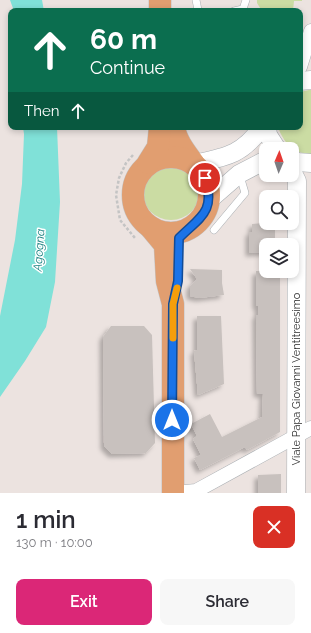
<!DOCTYPE html>
<html lang="en">
<head>
<meta charset="utf-8">
<style>
	:root { --surface:#fff; --page:#f7f7f7; --text:#2b2b33; --muted:#7c7c81; --accent:#db2777 }
	body { margin:0; font-family:Raleway,sans-serif; background:var(--page); color:var(--text); height:100vh; display:flex; flex-direction:column; font-size:15px; white-space:nowrap }
	* { box-sizing:border-box; margin:0 }
	p { font-size:13px; color:var(--muted) }
	.icon { flex:none; width:22px; height:22px; fill:none; stroke:currentColor; stroke-width:2; stroke-linecap:round; stroke-linejoin:round }
	.map { position:relative; height:493px; overflow:hidden }
	.panel { display:flex; flex-direction:column; background:var(--surface); flex:1 }
	.panel>* { flex:none }
	.guide { position:absolute; left:8px; top:8px; width:295px; height:122px; border-radius:8px; box-shadow:0 2px 6px #0003; background:#0b6e4f; color:#fff; overflow:hidden }
	.needle { width:26px; rotate:2deg }
	.fabs { position:absolute; left:259px; top:142px; display:grid; gap:8px }
	.fabs a { display:grid; place-items:center; width:40px; height:40px; border-radius:8px; background:var(--surface); box-shadow:0 2px 6px #0003; font-size:20px }
	.pin { position:absolute; display:grid; place-items:center; width:34px; height:34px; color:#fff; margin:-17px; border:2px solid #fff; border-radius:50%; box-shadow:0 1px 4px #0007 }
	.me { position:absolute; width:44px; margin:-22px; rotate:0deg; stroke-linejoin:round; filter:drop-shadow(0 0 3px #0008) }
	.turn { display:flex; align-items:center; gap:14px; height:84px; padding:0 16px; font-size:18px }
	.turn .icon { width:52px; height:52px; stroke-width:2.5 }
	.turn b { display:block; font-size:28px; line-height:34px }
	.then { display:flex; align-items:center; height:38px; padding:0 16px; background:#0003; gap:8px; font-size:15px }
	.round { display:grid; place-items:center; flex:none; width:42px; height:42px; border-radius:8px; background:var(--page) }
	.headline { display:flex; align-items:center; justify-content:space-between; height:68px; padding:0 16px }
	h1 { font-size:24px; font-weight:600; line-height:30px }
	.button { display:flex; gap:8px; margin-top:auto; padding:8px 16px }
	.button a { flex:1; height:46px; border-radius:8px; background:var(--accent); color:#fff; font-size:16px; font-weight:600; line-height:46px; text-align:center }
	.button a+a { background:var(--page); color:var(--text) }
	.map>svg:first-child { display:block }
	.green { fill:#cbdca3 }
	.water { fill:#80e1d8 }
	.building { fill:#c8c1be; filter:url(#shadow) }
	.lines { fill:none; stroke-linecap:round; stroke-linejoin:round }
	.service-casing { stroke:#aaafb3; stroke-width:8 }
	.minor-casing { stroke:#aaafb3; stroke-width:15 }
	.tertiary-casing { stroke:#aaafb3; stroke-width:19 }
	.primary-casing { stroke:#c4c4c4; stroke-width:23 }
	.path { stroke:#c4c4c4; stroke-width:2.5; stroke-dasharray:3 2; stroke-linecap:butt }
	.service { stroke:#fff; stroke-width:7 }
	.minor { stroke:#fff; stroke-width:14 }
	.tertiary { stroke:#fff; stroke-width:18 }
	.primary { stroke:#e19e70; stroke-width:22 }
	.route-casing { stroke:#114b97; stroke-width:10 }
	.route { stroke:#1a73e8; stroke-width:7 }
	.slow { stroke:#f59e0b; stroke-width:7 }
	.labels { text-anchor:middle; stroke-width:3; stroke-linejoin:round; paint-order:stroke }
	.street-label { font-size:11px; fill:#2c2c2c; stroke:#fff }
	.water-label { font-size:12px; font-style:italic; fill:#1c8281; stroke:#fff }
</style>
</head>
<body>
<div class="map">
<svg width="311" height="493" viewBox="0 0 311 493">
	<defs>
		<filter id="shadow"><feDropShadow dx="-3.5" dy="3.5" stdDeviation="2" flood-color="#0004"/></filter>
	</defs>
	<rect width="100%" height="100%" fill="#ece3e0"/>
	<!-- green -->
	<g class="green">
		<path d="M257,0h45v1h-8l-1,10h-31l-5,-8z"/>
		<path d="M309,90h2v64c-17,0 -28,-12 -33,-27h22v-35z"/>
		<circle cx="171" cy="191" r="29"/>
	</g>
	<!-- water -->
	<g class="water">
		<path d="M10,0h32l2,11h-30z"/>
		<path d="M23,127h34l3,75 -5,80 -9,45 -21,34 -25,36v-81l15,-76 7,-56 2,-50z"/>
	</g>
	<!-- building -->
	<g class="building">
		<path d="M264,223h11v22h-9v7l-17,1v-21h3v-8z"/>
		<path d="M190,269l32,1v13l2,12 -25,3 -9,-2v-10l7,-7z"/>
		<path d="M256,271l24,1v160l-33,18 -2,-3 -45,23 -6,-12 7,-3 -8,-16 4,-3 -6,-12 19,-10 12,23 40,-20 1,-23h-6l-1,-79h2v-9h-2z"/>
		<path d="M197,316h24l3,68 -26,11 -4,-44 3,-1z"/>
		<path d="M111,326h33l8,9 3,108 -9,10 -34,1 -8,-8 -1,-109z"/>
		<path d="M281,474v19h-23v-18z"/>
	</g>
	<g class="lines">
		<!-- service casing -->
		<g class="service-casing">
			<g id="service">
				<path d="M196,0l2,10 -1,1"/>
				<path d="M234,11l9,-2 3,-9"/>
				<path d="M214,230l31,-37 -5,-17"/>
			</g>
		</g>
		<!-- minor casing -->
		<g class="minor-casing">
			<g id="minor">
				<path d="M300,67l11,-36"/>
				<path d="M175,493l21,-2 115,-63"/>
			</g>
		</g>
		<!-- tertiary casing -->
		<g class="tertiary-casing">
			<g id="tertiary">
				<path d="M300,81l11,-1"/>
				<path d="M267,127l1,8 9,14"/>
				<path d="M292,159l5,3 14,1"/>
				<path d="M194,164c32,-7 48,-9 68,-37"/>
				<path d="M292,171l5,10 -1,312"/>
				<path d="M208,201l31,-27 27,-14"/>
			</g>
		</g>
		<!-- primary casing -->
		<g class="primary-casing">
			<g id="primary">
				<path d="M160,0v11"/>
				<path d="M174,127c2,14 12,26 20,37"/>
				<circle cx="171" cy="195" r="38"/>
				<path d="M148,163l10,-16 2,-20"/>
				<path d="M150,227l15,18 2,36 6,23v189"/>
			</g>
		</g>
		<!-- path -->
		<path class="path" d="M133,155l-7,8 -7,15 -3,17 4,25 15,18"/>
		<!-- service -->
		<use href="#service" class="service"/>
		<!-- minor -->
		<use href="#minor" class="minor"/>
		<!-- tertiary -->
		<use href="#tertiary" class="tertiary"/>
		<!-- primary -->
		<use href="#primary" class="primary"/>
	</g>
	<g class="lines">
		<!-- route casing -->
		<g class="route-casing">
			<path id="route" d="M172,420l1,-116 5,-23 1,-43c21,-21 37,-26 26,-60"/>
		</g>
		<!-- route -->
		<use href="#route" class="route"/>
		<!-- slow -->
		<path class="slow" d="M173,338v-34l4,-16"/>
	</g>
	<g class="labels">
		<!-- street labels -->
		<g class="street-label">
			<text transform="translate(296 379) rotate(-90)" y="4">Viale Papa Giovanni Ventitreesimo</text>
		</g>
		<!-- water labels -->
		<g class="water-label">
			<text transform="translate(39 250) rotate(-86)" y="4">Agogna</text>
		</g>
	</g>
</svg>
<div class="fabs">
<a><svg class="needle" viewBox="-14 -14 28 28"><path d="M0-13l5 13h-10z" fill="#e53935"/><path d="M0 13l5-13h-10z" fill="#7c7c81"/></svg></a>
<a><svg class="icon" aria-label="search" viewBox="0 0 24 24"><circle cx="10" cy="10" r="6"/><path d="M15 15l6 6"/></svg></a>
<a><svg class="icon" aria-label="layers" viewBox="0 0 24 24"><path d="M12 4l9 5-9 5-9-5zM3 14l9 5 9-5"/></svg></a>
</div>
<div class="pin" style="left:205px;top:178px;background:#d93025"><svg class="icon" aria-label="arrive" viewBox="0 0 24 24"><path d="M6 21V4h12l-3 4 3 4H6"/></svg></div>
<svg class="me" style="left:172px;top:420px" viewBox="-20 -20 40 40"><circle r="17" fill="#1a73e8" stroke="#fff" stroke-width="3"/><path d="M0-11L8 9 0 5-8 9z" fill="#fff"/></svg>
<div class="guide">
<div class="turn"><svg class="icon" aria-label="ahead" viewBox="0 0 24 24"><path d="M12 20V5M6 11l6-6 6 6"/></svg><div><b>60 m</b>Continue</div></div>
<div class="then">Then<svg class="icon" aria-label="ahead" viewBox="0 0 24 24"><path d="M12 20V5M6 11l6-6 6 6"/></svg></div>
</div>
</div>
<section class="panel">
<div class="headline"><div><h1>1 min</h1><p>130 m · 10:00</p></div><a class="round" style="background:#d93025;color:#fff"><svg class="icon" aria-label="close" viewBox="0 0 24 24"><path d="M6 6l12 12M18 6L6 18"/></svg></a></div>
<div class="button"><a>Exit</a><a>Share</a></div>
</section>
</body>
</html>
